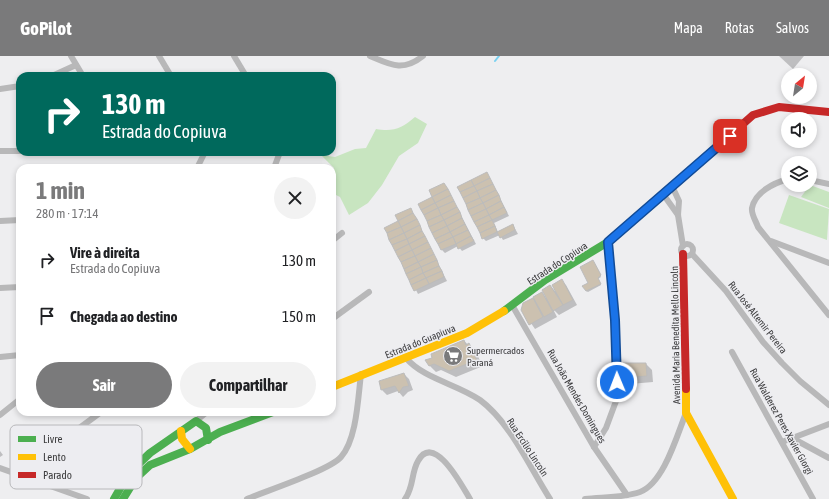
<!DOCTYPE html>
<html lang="pt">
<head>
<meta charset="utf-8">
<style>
	:root { --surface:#fff; --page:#f2f2f2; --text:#202124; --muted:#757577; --accent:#7a7a7b }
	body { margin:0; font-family:"Asap Condensed",sans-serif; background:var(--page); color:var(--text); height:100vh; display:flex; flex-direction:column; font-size:15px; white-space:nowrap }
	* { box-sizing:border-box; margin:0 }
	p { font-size:13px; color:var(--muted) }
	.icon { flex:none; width:22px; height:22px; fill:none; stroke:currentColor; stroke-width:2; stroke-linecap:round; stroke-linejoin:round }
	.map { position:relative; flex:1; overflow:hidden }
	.sheet { position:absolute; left:16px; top:108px; width:320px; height:252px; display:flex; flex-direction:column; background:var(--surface); border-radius:12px; box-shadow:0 2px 6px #0003 }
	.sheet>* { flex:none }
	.banner { position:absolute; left:16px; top:16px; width:320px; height:84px; border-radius:12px; box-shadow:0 2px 6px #0003; background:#00695c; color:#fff; overflow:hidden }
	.needle { width:26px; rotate:30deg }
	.controls { position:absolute; left:781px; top:12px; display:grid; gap:8px }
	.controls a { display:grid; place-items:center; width:36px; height:36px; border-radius:50%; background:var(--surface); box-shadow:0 2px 6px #0003; font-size:20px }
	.pin { position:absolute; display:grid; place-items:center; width:34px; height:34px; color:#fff; margin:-17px; border-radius:8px; box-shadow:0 2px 6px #0006 }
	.me { position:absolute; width:44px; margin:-22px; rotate:359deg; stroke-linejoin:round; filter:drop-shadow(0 0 3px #0008) }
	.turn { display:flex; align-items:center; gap:14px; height:84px; padding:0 20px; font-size:18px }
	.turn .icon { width:52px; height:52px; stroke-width:2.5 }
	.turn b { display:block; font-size:28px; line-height:34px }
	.round { display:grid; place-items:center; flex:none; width:42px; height:42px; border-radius:21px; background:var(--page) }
	.summary { display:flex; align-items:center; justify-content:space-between; height:68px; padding:0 20px }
	h1 { font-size:24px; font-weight:700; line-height:30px; color:var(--accent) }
	.button { display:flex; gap:8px; margin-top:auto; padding:8px 20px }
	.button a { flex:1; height:46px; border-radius:24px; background:var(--accent); color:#fff; font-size:16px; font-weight:700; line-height:46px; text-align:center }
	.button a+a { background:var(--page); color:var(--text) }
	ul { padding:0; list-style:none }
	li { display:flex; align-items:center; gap:12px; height:56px; padding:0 20px }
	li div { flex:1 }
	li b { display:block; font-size:15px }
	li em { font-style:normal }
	header { display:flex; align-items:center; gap:24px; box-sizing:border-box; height:56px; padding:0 20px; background:var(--accent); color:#fff }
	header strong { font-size:19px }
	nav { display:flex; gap:22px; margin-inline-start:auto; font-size:14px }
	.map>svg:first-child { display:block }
	.green { fill:#c8e5c0 }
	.shadow { fill:#0003 }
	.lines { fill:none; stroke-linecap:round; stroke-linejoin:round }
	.stream { stroke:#78d1f1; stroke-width:2 }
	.building { fill:#ccc1b0; stroke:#bcbcbc }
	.street { stroke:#b8b8b9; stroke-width:6 }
	.fast { stroke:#4caf50; stroke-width:8 }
	.slow { stroke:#ffc107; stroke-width:8 }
	.jam { stroke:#c62828; stroke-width:8 }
	.route-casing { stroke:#114b97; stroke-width:10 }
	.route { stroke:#1a73e8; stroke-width:7 }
	.labels { text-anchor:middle; stroke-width:3; stroke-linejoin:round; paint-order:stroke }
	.street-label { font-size:10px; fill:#3b3b3c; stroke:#ededf1 }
	.poi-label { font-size:10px; fill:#3b3b3c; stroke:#ededf1; text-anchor:start }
	.key { fill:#ededf1; stroke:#b8b8bb; stroke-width:1 }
	.key-label { font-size:11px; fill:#3b3b3c }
</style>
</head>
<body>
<header>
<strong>GoPilot</strong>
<nav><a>Mapa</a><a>Rotas</a><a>Salvos</a></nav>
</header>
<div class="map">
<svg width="829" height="443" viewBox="0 0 829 443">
	<rect width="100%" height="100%" fill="#eeeef0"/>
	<!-- green -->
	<g class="green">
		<path d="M415,61l12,7 -9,19 -19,13 -17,29 -14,18 -19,12 -9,-18 -8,-4v-21l2,-4 -13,-13 14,2 20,-8 11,-1 10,-19c18,3 26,-1 39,-12z"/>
		<path d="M810,129l19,7v16l-28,-11z"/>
		<path d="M789,139l40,14 -2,31 -48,-17z"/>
	</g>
	<!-- shadow -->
	<g class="shadow">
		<path d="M779,0h25l-11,13z"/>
		<path d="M487,117l22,43 -15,7 4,9 15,-7 5,9 -15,6 -3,-5 -14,6 -3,-3z"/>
		<path d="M444,128l32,60 -14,7 -4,-5 -13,7 -3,-3 -22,-46 14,-7z"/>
		<path d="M410,153l37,72 -29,13 -33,-66 14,-6z"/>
		<path d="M594,206l7,15 -3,2 3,6 -13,7 -2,-1z"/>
		<path d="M561,225l5,4 11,20 -18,10 -6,-6 4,8 -22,12 -13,-19 2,-6 18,-10 5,5 3,-13 6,6z"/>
		<path d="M464,285l11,10 8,15 -27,11 -15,-7 -5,2 -7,-7z"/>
		<path d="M624,308h22l6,6 1,12 -23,2 -7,-6z"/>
		<path d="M404,318l5,5 4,11 -5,2 -5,5 -5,-6 -11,4 -5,-5 -2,-8z"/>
		<path d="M226,356h11l-7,4z"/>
		<path d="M0,395l3,4 -3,2z"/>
	</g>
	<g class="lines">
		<!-- stream -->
		<path class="stream" d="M495,5l4,-5"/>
	</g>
	<!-- building -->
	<g class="building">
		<path d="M487,116l3,6 -16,8 -3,-6z"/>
		<path d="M490,122l3,6 -16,7 -3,-5z"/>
		<path d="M471,124l3,6 -14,6 -3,-5z"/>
		<path d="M444,127l4,6 -16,8 -3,-7z"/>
		<path d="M493,128l3,6 -16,8 -3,-7z"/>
		<path d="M474,130l3,5 -14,7 -3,-6z"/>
		<path d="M448,133l3,6 -16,8 -3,-6z"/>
		<path d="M496,134l3,5 -16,8 -3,-5z"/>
		<path d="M477,135l3,7 -14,6 -3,-6z"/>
		<path d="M451,139l3,6 -16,7 -3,-5z"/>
		<path d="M499,139l2,6 -15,8 -3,-6z"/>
		<path d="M432,141l3,6 -14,7 -3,-6z"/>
		<path d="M480,142l3,5 -15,7 -2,-6z"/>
		<path d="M454,145l3,6 -16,8 -3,-7z"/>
		<path d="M501,145l3,6 -15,8 -3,-6z"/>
		<path d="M435,147l3,5 -14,7 -3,-5z"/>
		<path d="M483,147l3,6 -15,7 -3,-6z"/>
		<path d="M457,151l3,5 -16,8 -3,-5z"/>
		<path d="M504,151l3,6 -15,7 -3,-5z"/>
		<path d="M411,152l2,5 -15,8 -3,-6z"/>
		<path d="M438,152l3,7 -14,6 -3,-6z"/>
		<path d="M486,153l3,6 -15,7 -3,-6z"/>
		<path d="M460,156l2,6 -15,8 -3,-6z"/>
		<path d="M413,157l4,6 -16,8 -3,-6z"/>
		<path d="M441,159l3,5 -15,7 -2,-6z"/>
		<path d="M489,159l3,5 -15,7 -3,-5z"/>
		<path d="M462,162l3,6 -15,8 -3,-6z"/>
		<path d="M417,163l3,6 -16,8 -3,-6z"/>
		<path d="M444,164l3,6 -15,7 -3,-6z"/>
		<path d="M492,164l3,6 -15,7 -3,-6z"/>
		<path d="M398,165l3,6 -14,6 -3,-5z"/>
		<path d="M465,168l3,6 -15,7 -3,-5z"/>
		<path d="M513,168l2,6 -15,8 -3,-6z"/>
		<path d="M420,169l2,6 -15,8 -3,-6z"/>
		<path d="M447,170l3,6 -15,7 -3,-6z"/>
		<path d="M495,170l2,6 -15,7 -2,-6z"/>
		<path d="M401,171l3,6 -15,7 -2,-7z"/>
		<path d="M468,174l3,6 -15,8 -3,-7z"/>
		<path d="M422,175l3,5 -16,8 -2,-5z"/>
		<path d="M450,176l3,5 -15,7 -3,-5z"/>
		<path d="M404,177l3,6 -15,6 -3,-5z"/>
		<path d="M425,180l3,6 -16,8 -3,-6z"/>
		<path d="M471,180l3,5 -16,8 -2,-5z"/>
		<path d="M453,181l3,7 -15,6 -3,-6z"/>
		<path d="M407,183l2,5 -14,7 -3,-6z"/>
		<path d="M428,186l3,6 -16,8 -3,-6z"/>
		<path d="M409,188l3,6 -14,7 -3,-6z"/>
		<path d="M431,192l3,6 -16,8 -3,-6z"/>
		<path d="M412,194l3,6 -14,6 -3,-5z"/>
		<path d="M434,198l3,6 -16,7 -3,-5z"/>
		<path d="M415,200l3,6 -14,7 -3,-7z"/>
		<path d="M437,204l2,6 -16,7 -2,-6z"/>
		<path d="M593,204l8,15 -3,3 3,6 -15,7 -4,-5 6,-3 -8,-16z"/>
		<path d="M418,206l3,5 -15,7 -2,-5z"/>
		<path d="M439,210l3,5 -16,7 -3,-5z"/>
		<path d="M421,211l2,6 -14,7 -3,-6z"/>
		<path d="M442,215l2,6 -15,7 -3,-6z"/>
		<path d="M423,217l3,5 -15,7 -2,-5z"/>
		<path d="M426,222l3,6 -15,7 -3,-6z"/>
		<path d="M562,223l11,21 -10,5 -11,-20z"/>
		<path d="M550,229l13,20 -10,6 -11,-21z"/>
		<path d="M542,236l11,20 -9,5 -11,-20z"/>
		<path d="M533,242l10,19 -14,8 -8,-15 2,-7z"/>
		<path d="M464,284l2,5 3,-2 8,17 -28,11 -15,-7 -5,2 -4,-6 7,-2 -1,-4z"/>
		<path d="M623,307h23l1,13 -25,2z"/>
		<path d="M404,317l5,13 -6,1 -4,6 -4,-7 -14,4 -2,-9z"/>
	</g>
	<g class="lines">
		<!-- street -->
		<g class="street">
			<path d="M71,0l12,20"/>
			<path d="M159,0l12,20"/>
			<path d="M234,0l12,20"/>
			<path d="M370,0c21,9 33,16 53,0"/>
			<path d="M52,20l24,-11"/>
			<path d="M0,33l20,-3"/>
			<path d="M0,95h20"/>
			<path d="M197,112l8,-16"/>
			<path d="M274,112l6,-16"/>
			<path d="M788,123c-14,4 -33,13 -36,29 -1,6 4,13 6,19l71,88"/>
			<path d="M810,124l19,4"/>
			<path d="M672,130l7,15 -1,14 5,31"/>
			<path d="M663,138l15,21"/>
			<path d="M0,165l20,-1"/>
			<path d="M332,185l10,-8"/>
			<path d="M771,185l58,22"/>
			<circle cx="687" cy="194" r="6"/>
			<path d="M692,198l34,37 37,51 19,21 18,18 29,24"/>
			<path d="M0,232l20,-1"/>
			<path d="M512,249l82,142 33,48"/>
			<path d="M332,263l37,-27"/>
			<path d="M732,296l81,147"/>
			<path d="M0,301l20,-2"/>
			<path d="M406,302c18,21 51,26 74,42 30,22 50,68 70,99"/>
			<path d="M0,359l20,-16"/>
			<path d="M196,365l11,-9"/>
			<path d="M792,382l37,20"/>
			<path d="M782,386l47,-18"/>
			<path d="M594,391l12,-19 10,-27 -1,-81 -7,-78"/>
			<path d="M0,412l87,31"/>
			<path d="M16,419l85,-63"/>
			<path d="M247,443c19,-8 83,-29 94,-42 16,-18 17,-60 20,-83"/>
			<path d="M405,443c9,-12 6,-26 13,-38 16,-30 45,27 52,38"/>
			<path d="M585,443c17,-2 38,-1 55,-7 24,-9 37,-57 46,-79"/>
		</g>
		<!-- fast -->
		<g class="fast">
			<path d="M504,255l41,-31 63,-38 57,-49"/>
			<path d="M114,443l15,-26 21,-20 46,-32 10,7 2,12"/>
			<path d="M123,443l13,-21 14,-13 40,-16 30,-17 53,-20"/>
		</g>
		<!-- slow -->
		<g class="slow">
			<path d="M332,331l135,-54 37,-22"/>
			<path d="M686,333v24l47,86"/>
			<path d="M181,375l1,8 8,10"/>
		</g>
		<!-- jam -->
		<g class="jam">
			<path d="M665,137l88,-78 26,-8 50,5"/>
			<path d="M683,198l3,135"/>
		</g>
	</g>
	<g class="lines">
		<!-- route casing -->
		<g class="route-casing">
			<path id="route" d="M617,326l-2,-62 -7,-78 122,-106"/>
		</g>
		<!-- route -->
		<use href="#route" class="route"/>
	</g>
	<!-- icons -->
	<defs>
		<g id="supermarket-disc" transform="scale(1)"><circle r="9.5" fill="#7a7a7b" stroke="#ededf1"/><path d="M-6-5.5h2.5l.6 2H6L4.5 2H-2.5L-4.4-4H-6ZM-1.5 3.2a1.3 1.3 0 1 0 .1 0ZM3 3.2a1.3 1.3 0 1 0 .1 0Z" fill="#fff"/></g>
	</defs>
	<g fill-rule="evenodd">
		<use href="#supermarket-disc" x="453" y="300"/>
	</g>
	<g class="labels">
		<!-- street labels -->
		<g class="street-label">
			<text transform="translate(557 207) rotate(-33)" y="4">Estrada do Copiuva</text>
			<text transform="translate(758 261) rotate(52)" y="4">Rua José Altemir Pereira</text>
			<text transform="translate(675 279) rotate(-91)" y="4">Avenida Maria Benedita Mello Lincoln</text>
			<text transform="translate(420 285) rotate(-22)" y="4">Estrada do Guapiuva</text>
			<text transform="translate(577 340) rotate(60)" y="4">Rua João Mendes Domingues</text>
			<text transform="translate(782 365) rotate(61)" y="4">Rua Walderez Peres Xavier Giorgi</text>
			<text transform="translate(528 391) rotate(57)" y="4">Rua Ercílio Lincoln</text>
		</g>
		<!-- poi labels -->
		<g class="poi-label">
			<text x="467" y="298">Supermercados<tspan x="467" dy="12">Paraná</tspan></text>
		</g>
	</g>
	<!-- legend -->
	<rect x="10" y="369" width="132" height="64" rx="6" class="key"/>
	<rect x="18" y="380" width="18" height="6" fill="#4caf50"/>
	<rect x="18" y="398" width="18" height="6" fill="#ffc107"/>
	<rect x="18" y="416" width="18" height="6" fill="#c62828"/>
	<g class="key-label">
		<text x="43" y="387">Livre</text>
		<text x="43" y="405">Lento</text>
		<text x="43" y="423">Parado</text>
	</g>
</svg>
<div class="controls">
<a><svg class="needle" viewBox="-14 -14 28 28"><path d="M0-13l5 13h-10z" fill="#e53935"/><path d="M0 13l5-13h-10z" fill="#757577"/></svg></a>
<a><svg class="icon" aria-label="sound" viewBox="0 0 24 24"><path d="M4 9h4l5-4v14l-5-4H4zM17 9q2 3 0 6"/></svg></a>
<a><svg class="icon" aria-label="layers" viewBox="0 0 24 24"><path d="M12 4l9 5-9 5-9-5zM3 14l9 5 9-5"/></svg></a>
</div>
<div class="pin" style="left:730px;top:80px;background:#d93025"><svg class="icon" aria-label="arrive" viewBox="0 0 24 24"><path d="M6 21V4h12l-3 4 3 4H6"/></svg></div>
<svg class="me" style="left:617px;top:326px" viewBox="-20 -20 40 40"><circle r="17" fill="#1a73e8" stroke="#fff" stroke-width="3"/><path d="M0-11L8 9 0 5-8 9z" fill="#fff"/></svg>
<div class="banner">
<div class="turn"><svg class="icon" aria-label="right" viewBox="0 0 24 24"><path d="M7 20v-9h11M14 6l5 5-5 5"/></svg><div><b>130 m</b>Estrada do Copiuva</div></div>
</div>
<section class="sheet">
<div class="summary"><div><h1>1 min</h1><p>280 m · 17:14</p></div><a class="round"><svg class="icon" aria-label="close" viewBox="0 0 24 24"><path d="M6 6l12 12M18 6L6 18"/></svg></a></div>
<ul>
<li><svg class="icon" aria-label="right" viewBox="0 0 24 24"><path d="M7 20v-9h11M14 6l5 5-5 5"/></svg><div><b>Vire à direita</b><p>Estrada do Copiuva</p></div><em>130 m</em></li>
<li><svg class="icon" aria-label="arrive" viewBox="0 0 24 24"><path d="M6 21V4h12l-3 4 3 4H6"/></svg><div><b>Chegada ao destino</b></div><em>150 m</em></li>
</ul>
<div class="button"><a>Sair</a><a>Compartilhar</a></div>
</section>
</div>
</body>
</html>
